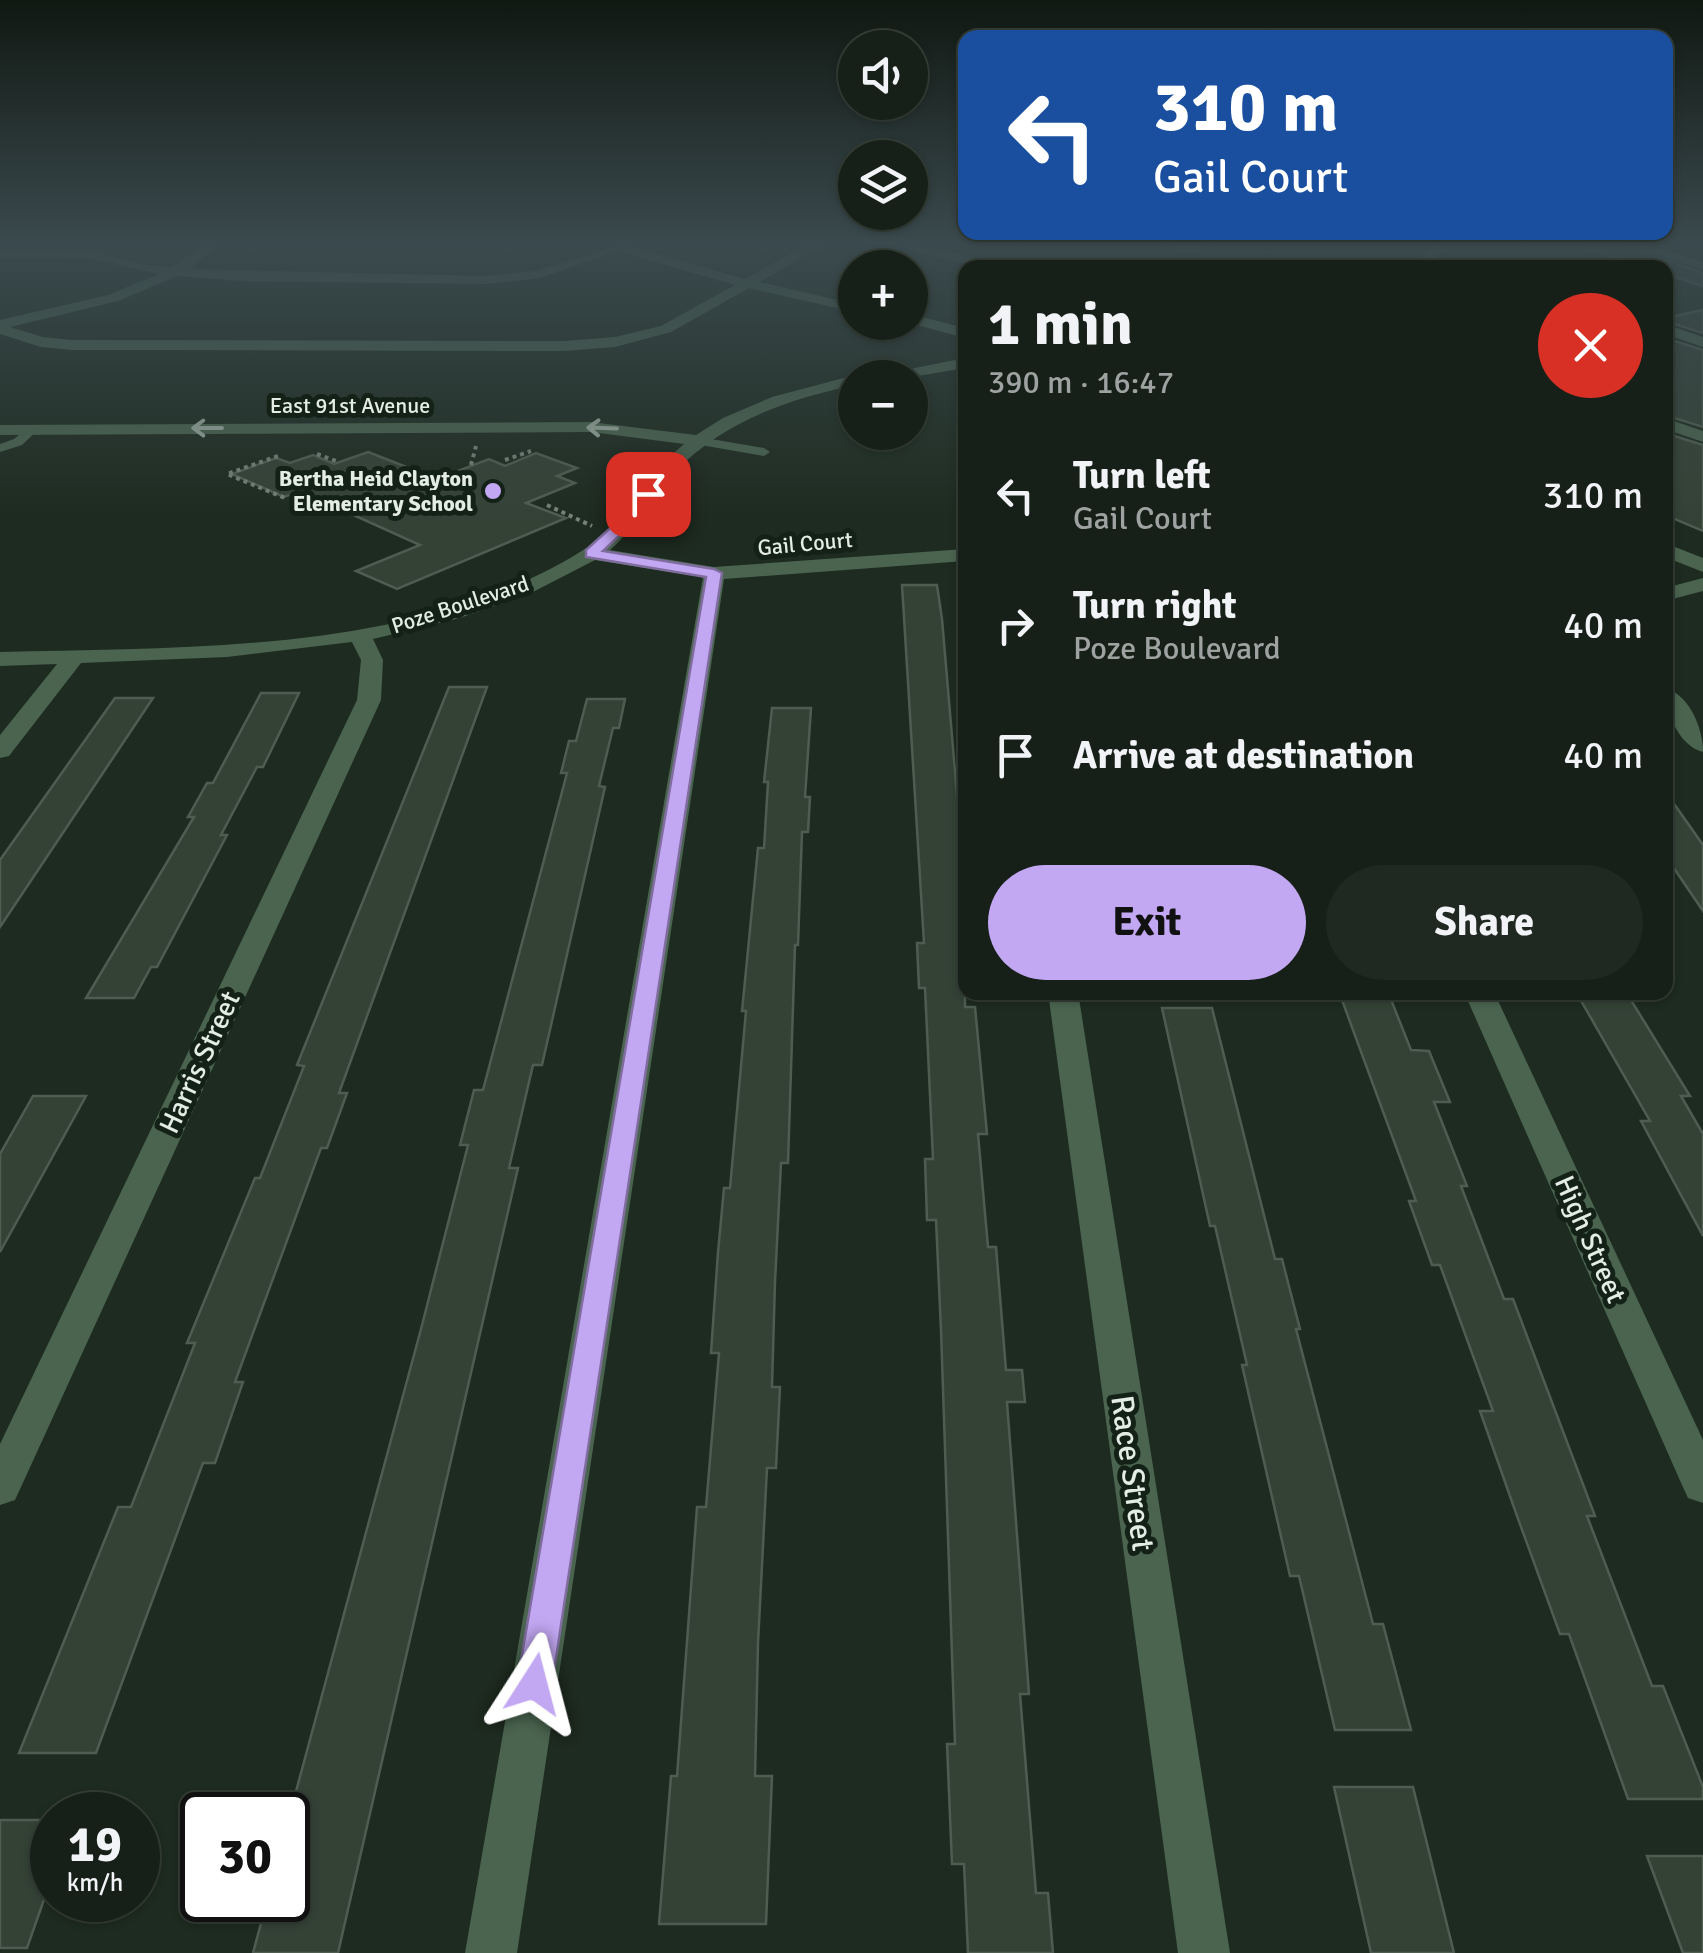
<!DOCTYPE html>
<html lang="en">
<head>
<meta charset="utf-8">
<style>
	:root { --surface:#162018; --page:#1f2821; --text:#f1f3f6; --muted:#9ea3a2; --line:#353e37; --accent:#c2a7f2 }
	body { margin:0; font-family:Signika,sans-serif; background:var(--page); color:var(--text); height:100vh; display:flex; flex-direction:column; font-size:38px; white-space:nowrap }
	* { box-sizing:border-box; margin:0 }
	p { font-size:32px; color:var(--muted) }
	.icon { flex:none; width:55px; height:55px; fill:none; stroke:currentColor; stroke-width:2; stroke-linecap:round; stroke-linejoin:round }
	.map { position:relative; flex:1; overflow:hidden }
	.side { position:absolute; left:958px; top:260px; width:715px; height:740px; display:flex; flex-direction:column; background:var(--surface); border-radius:20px; box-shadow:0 2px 8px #0004,0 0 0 2px var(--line) }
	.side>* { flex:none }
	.banner { position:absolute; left:958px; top:30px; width:715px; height:210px; border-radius:20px; box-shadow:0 2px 8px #0004,0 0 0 2px var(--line); background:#1a4fa0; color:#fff; overflow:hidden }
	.tools { position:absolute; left:838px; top:30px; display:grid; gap:20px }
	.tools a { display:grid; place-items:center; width:90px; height:90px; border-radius:50%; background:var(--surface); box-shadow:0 2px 8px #0004,0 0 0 2px var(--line); font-size:50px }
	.speed { position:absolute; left:30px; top:1792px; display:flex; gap:20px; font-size:50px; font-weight:700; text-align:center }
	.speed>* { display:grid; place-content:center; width:130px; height:130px; border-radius:50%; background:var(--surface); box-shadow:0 2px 8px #0004,0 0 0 2px var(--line); line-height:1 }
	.speed small { font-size:25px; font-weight:400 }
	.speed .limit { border:5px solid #111; border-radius:15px; background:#fff; color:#111 }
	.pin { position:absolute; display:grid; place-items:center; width:85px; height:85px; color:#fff; margin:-42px; border-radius:20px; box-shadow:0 5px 15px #0006 }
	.me { position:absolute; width:110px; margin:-55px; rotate:9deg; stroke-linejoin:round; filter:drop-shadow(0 0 8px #0008) }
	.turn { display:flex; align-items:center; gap:35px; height:210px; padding:0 30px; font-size:45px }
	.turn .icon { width:130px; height:130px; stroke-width:2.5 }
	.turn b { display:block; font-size:70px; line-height:85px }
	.round { display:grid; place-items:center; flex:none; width:105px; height:105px; border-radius:52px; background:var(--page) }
	.head { display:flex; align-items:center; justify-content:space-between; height:170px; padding:0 30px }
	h1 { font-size:60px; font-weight:700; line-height:75px }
	.button { display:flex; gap:20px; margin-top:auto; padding:20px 30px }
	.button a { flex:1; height:115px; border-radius:60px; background:var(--accent); color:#111; font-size:40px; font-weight:700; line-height:115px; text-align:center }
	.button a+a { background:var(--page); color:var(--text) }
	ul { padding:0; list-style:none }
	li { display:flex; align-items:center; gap:30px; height:130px; padding:0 30px }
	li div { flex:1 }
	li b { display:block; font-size:38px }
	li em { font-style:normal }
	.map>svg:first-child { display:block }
	.building { fill:#344236; stroke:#4f5d51; stroke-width:2.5 }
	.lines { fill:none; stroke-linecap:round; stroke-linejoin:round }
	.path { stroke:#768178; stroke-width:4; stroke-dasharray:4 4; stroke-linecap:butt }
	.lane { fill:#4a644f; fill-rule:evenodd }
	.street { fill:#4a644f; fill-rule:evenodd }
	.oneway { stroke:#9eafa2 }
	.route { fill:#c2a7f2; stroke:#7e6d9d; stroke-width:2.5 }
	.poi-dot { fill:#c2a7f2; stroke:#142117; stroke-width:4 }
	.labels { text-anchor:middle; stroke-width:10; stroke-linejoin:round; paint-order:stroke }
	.far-street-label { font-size:22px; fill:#e3ece5; stroke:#142117 }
	.far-poi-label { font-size:22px; font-weight:bold; fill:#e3ece5; stroke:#142117; text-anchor:end }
	.street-label { font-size:28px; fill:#e3ece5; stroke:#142117 }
	.near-street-label { font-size:32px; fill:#e3ece5; stroke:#142117 }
</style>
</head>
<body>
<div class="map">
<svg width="1703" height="1953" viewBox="0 0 1703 1953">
	<rect width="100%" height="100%" fill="#1e2b20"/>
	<!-- building -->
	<g class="building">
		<path d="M1593,244h27l83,29v13l-38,-12v-6h-19l-54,-18z"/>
		<path d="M1703,310v23l-38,-12v-3z"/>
		<path d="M1665,338l38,12v77l-38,-12z"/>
		<path d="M1665,433l38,12v86l-38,-16z"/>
		<path d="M368,452l69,27 52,-20 16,7 31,-13 41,15 -20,8 18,7 -49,20 40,15 -169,71 -41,-18 64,-26 -120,-54 -16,6 -52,-23 44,-16 14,5 23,-8 21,9z"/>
		<path d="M902,585h35l5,34 23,270v118h10l12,127h-9l10,113h8l10,123h16l3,32h-18l22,292h-9l16,199h12l5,60h-85l-4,-89h-12l-5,-120h8l-14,-414 -5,-110h-9l-2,-61h8l-8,-171h-6l-2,-45h7z"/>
		<path d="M449,687h38l-148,406h8l-20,55h-6l-86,234h8l-28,81h-12l-107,290h-77l99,-246h13l64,-164h-8l68,-165h5l44,-112 -7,-1z"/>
		<path d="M261,693h38l-36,74h-6l-36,68h6l-70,132h-6l-17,31h-48l108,-181h-6l19,-34h6z"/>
		<path d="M115,698h38l-153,229v-67z"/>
		<path d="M587,699h38l-6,29h-6l-14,58 6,1 -63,278h-9l-24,103h9l-180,785h-85l11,-41h24v-91l133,-492 47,-184h-8l14,-55h9l84,-317h-6l8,-32h7z"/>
		<path d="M772,708h39l-6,89h5l-2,35h-6l-4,113h-3l-7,218h-7l-6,119 -3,105h8l-4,81h-9l-9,175 -3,133h17l-6,148h-107l12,-148h6l20,-269h9l13,-154h-8l7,-101 6,-64h6l16,-177h-4l16,-163h6l4,-66h-4z"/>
		<path d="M1665,791l38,54v66l-38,-56z"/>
		<path d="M1339,992h49l23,58 18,1 21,51h-16l33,84h-6l43,113h9l82,217h-8l65,170h11l40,101v12h-75l-59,-165h-9l-43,-118 -37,-105h13l-53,-146h-8l-23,-64h7z"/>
		<path d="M1576,992h50l64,104h-9l22,38v102l-62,-115h9z"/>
		<path d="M1162,1008h50l63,251h7l18,70h-4l77,295h10l28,106h-76l-36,-154h-9l-48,-211h5l-32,-139h-5z"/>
		<path d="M33,1096h53l-86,156v-98z"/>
		<path d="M1334,1787h79l41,166h-83z"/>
		<path d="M0,1820h52v57l-25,71h-27z"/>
		<path d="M1647,1856h56v97h-20z"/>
	</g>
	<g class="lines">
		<!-- path -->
		<g class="path">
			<path d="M317,454l19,7"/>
			<path d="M278,456l-51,18 58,24"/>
			<path d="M505,460l26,-9"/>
			<path d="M471,465l5,-19"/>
			<path d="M547,505l45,21"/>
		</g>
		<!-- lane -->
		<g class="lane">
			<path d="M30,426l10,2 -18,17 -22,7v-8l14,-5z"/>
			<path d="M699,437l65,11 6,4 -6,4 -69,-12 -2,-3z"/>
		</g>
		<!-- street -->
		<g class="street">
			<path d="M205,244h16l-31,25 296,7 52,-6 85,-26 122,35 63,-35h17l-65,38 95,22v8l-106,-24 -78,44 -56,15 -51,4 -492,-1 -31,-3 -41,-13v-14l108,-25 51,-21 -71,-16 -88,-1v-8l89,1 55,15 28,2zM618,251l117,34 -74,41 -46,11 -51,4 -492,-1 -29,-3 -33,-10 108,-26 59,-25 65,5 244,3 54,-6z"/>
			<path d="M882,244h28l106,24h-30z"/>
			<path d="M1165,244h45c-10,7 -35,7 -45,0z"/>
			<path d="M1432,244h14l-17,24h-14z"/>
			<path d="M1624,244h21l58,18v8z"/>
			<path d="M910,314l55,14v10l-59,-16h4z"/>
			<path d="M1665,324l38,13v10l-38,-13z"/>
			<path d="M965,358v10l-59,10h-41z"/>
			<path d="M855,375l7,3h-7v7c-66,14 -132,36 -180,87 -23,25 -39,55 -65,78l104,17 251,-18v12l-241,18 -207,1374h-52l238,-1376 -108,-17 -64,33 -71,25 -87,21 10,21 -2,40 -360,787 -6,13 -15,5v-61l357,-744 4,-40 -9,-18 -125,15 -146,6 -72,93 -9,2v-23l57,-71 -57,2v-14c191,-5 426,2 591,-107 38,-26 57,-72 93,-101l-93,-12 -591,3v-10l591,-3 105,13 27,-17 49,-21z"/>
			<path d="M1665,418l38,13v11l-38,-13z"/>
			<path d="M1665,543l38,15v14l-38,-15z"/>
			<path d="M1703,578v13l-38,10v-13z"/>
			<path d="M1665,688c25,7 38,41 38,64 -25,-6 -38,-42 -38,-64z"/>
			<path d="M1048,992h30l152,961h-52z"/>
			<path d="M1464,992h30l209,448v63l-15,-5 -6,-13z"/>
		</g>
	</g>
	<!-- one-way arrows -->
	<defs><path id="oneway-shaft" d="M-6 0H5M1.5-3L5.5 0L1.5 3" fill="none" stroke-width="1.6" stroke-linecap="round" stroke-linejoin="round" transform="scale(2.5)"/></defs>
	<g class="oneway">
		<use href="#oneway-shaft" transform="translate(207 428) rotate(180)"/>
		<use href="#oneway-shaft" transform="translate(602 428) rotate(-178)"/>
	</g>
	<!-- sky -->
	<linearGradient id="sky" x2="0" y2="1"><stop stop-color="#101812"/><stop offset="0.47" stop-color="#3b4a4e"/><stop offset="1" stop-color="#3b4a4e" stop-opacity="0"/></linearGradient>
	<rect width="1703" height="518" fill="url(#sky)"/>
	<!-- route -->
	<path class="route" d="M643,491l13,3 -18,24 -35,33 111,18 8,4 -170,1111 -5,12 -13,5 -12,-5 -5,-12 189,-1107 -120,-20v-7l42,-38z"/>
	<!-- markers -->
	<circle class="poi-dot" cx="493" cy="491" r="10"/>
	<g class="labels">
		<!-- far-street labels -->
		<g class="far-street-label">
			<text x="350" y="413">East 91st Avenue</text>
			<text transform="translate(805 543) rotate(-5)" y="8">Gail Court</text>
			<text transform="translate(460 604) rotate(-18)" y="8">Poze Boulevard</text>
		</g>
		<!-- far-poi labels -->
		<g class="far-poi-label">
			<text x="473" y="486">Bertha Heid Clayton<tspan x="473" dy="25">Elementary School</tspan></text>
		</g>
		<!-- street labels -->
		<g class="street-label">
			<text transform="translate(199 1062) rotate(-65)" y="10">Harris Street</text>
			<text transform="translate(1591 1239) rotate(66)" y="10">High Street</text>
		</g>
		<!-- near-street labels -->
		<g class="near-street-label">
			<text transform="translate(1133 1473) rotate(82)" y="11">Race Street</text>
		</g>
	</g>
</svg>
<div class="tools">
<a><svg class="icon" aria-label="sound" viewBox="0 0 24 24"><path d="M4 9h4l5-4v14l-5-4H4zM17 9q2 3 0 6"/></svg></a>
<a><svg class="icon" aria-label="layers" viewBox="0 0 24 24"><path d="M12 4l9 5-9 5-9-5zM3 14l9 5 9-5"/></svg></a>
<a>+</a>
<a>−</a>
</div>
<div class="speed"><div>19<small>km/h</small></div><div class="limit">30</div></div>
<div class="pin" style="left:648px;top:494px;background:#d93025"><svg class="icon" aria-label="arrive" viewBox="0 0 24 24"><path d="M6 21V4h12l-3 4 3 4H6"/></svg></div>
<svg class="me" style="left:534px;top:1684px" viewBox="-20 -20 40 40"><path d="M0-17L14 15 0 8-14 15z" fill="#c2a7f2" stroke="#fff" stroke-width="4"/></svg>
<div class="banner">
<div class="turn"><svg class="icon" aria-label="left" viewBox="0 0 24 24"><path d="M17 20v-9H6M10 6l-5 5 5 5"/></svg><div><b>310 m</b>Gail Court</div></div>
</div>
<section class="side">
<div class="head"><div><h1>1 min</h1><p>390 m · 16:47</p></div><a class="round" style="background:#d93025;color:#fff"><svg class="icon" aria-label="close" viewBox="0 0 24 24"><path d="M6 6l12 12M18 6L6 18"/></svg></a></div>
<ul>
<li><svg class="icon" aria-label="left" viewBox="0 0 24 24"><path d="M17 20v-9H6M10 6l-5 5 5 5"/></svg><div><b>Turn left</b><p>Gail Court</p></div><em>310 m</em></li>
<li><svg class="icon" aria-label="right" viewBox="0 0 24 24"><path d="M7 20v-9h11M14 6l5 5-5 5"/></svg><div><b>Turn right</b><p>Poze Boulevard</p></div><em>40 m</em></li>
<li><svg class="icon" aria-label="arrive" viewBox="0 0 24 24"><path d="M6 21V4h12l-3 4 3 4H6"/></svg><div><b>Arrive at destination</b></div><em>40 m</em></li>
</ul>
<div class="button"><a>Exit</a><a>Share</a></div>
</section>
</div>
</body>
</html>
